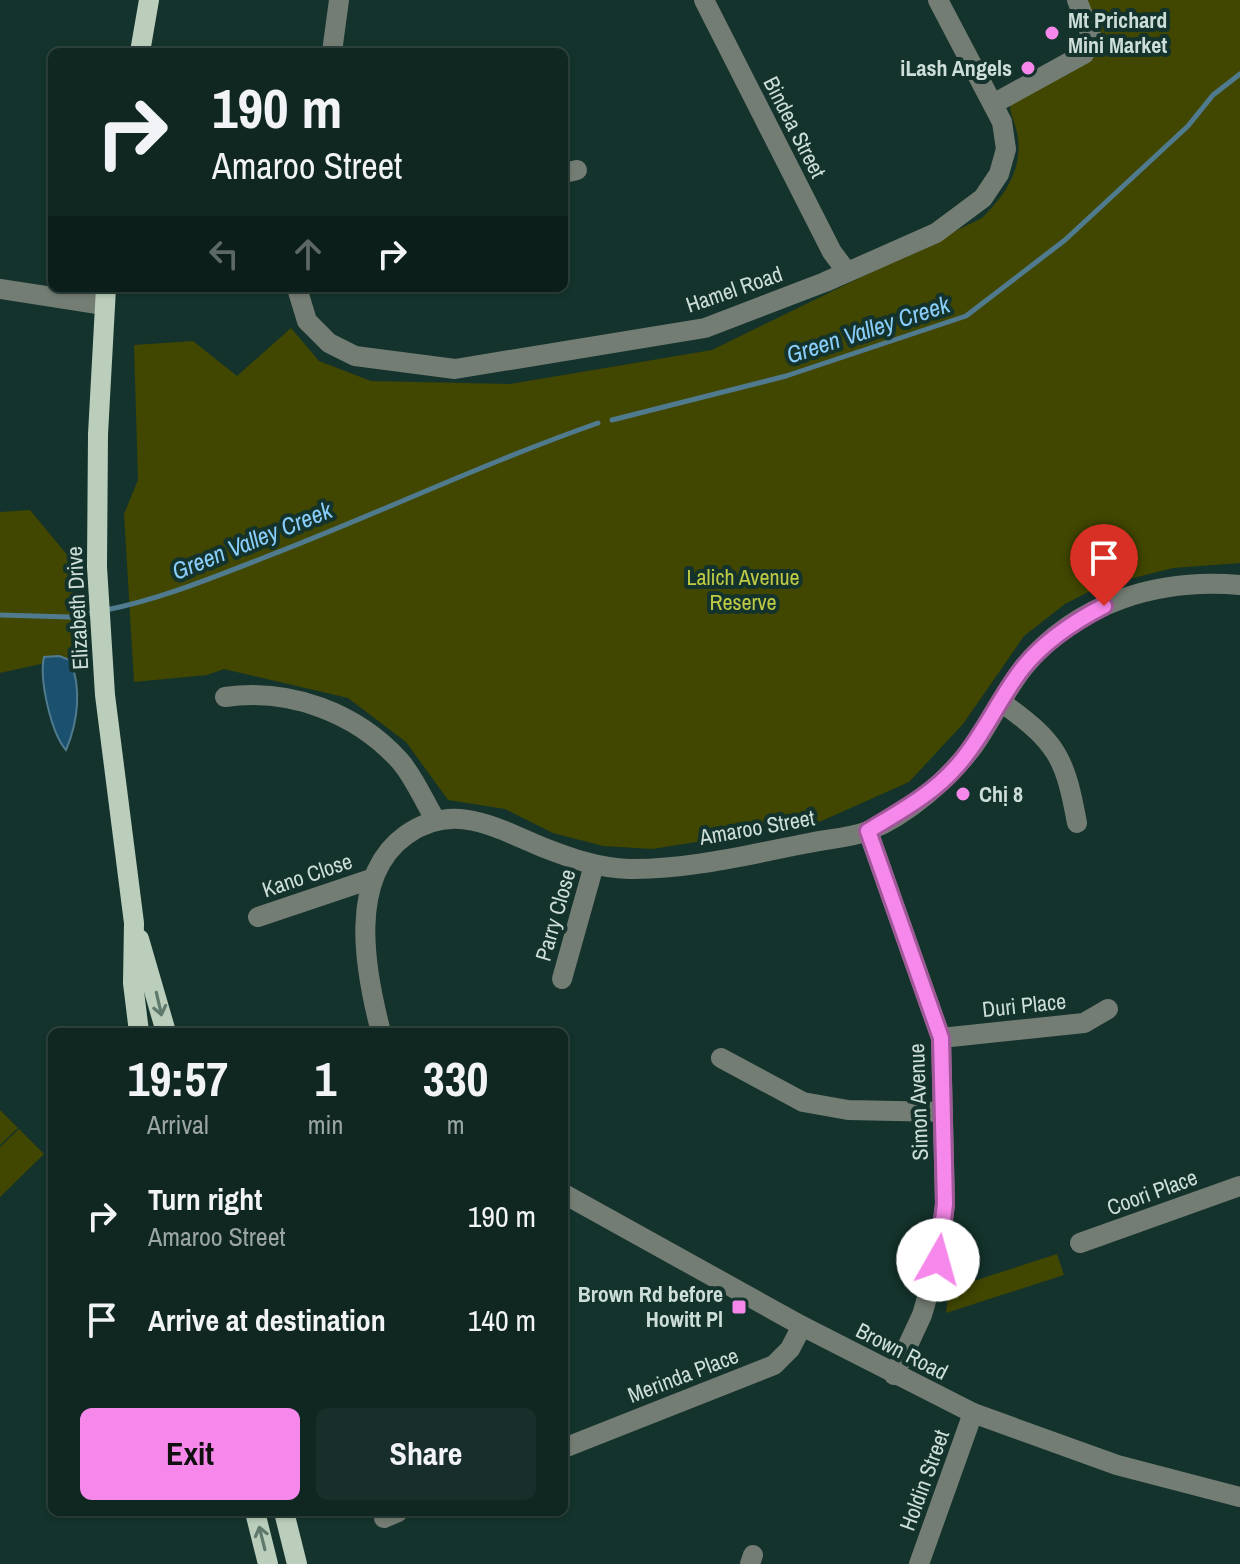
<!DOCTYPE html>
<html lang="en">
<head>
<meta charset="utf-8">
<style>
	:root { --surface:#0f2621; --page:#182e2a; --text:#f1f3f6; --muted:#9ba5a5; --line:#2f433f; --accent:#f788eb }
	body { margin:0; font-family:"Archivo Narrow",sans-serif; background:var(--page); color:var(--text); height:100vh; display:flex; flex-direction:column; font-size:30px; white-space:nowrap }
	* { box-sizing:border-box; margin:0 }
	p { font-size:26px; color:var(--muted) }
	.icon { flex:none; width:44px; height:44px; fill:none; stroke:currentColor; stroke-width:2; stroke-linecap:round; stroke-linejoin:round }
	.map { position:relative; flex:1; overflow:hidden }
	.panel { position:absolute; left:48px; top:1028px; width:520px; height:488px; display:flex; flex-direction:column; background:var(--surface); border-radius:12px; box-shadow:0 2px 6px #0004,0 0 0 2px var(--line) }
	.panel>* { flex:none }
	.guide { position:absolute; left:48px; top:48px; width:520px; height:244px; border-radius:12px; box-shadow:0 2px 6px #0004,0 0 0 2px var(--line); background:#0f2621; color:var(--text); overflow:hidden }
	.pin { position:absolute; display:grid; place-items:center; width:68px; height:68px; color:#fff; margin:-82px -34px; border-radius:50% 50% 50% 0; rotate:-45deg; box-shadow:0 0 8px #0007 }
	.pin .icon { rotate:45deg }
	.me { position:absolute; width:88px; margin:-44px; rotate:7deg; stroke-linejoin:round; filter:drop-shadow(0 0 6px #0008) }
	.turn { display:flex; align-items:center; gap:28px; height:168px; padding:0 32px; font-size:36px }
	.turn .icon { width:104px; height:104px; stroke-width:2.5 }
	.turn b { display:block; font-size:56px; line-height:68px }
	.lanes { display:flex; align-items:center; height:76px; padding:0 32px; background:#0003; justify-content:center; gap:40px; direction:ltr }
	.lanes .off { opacity:.35 }
	.eta { display:flex; justify-content:space-evenly; align-items:center; height:136px; text-align:center }
	.eta b { font-size:48px; font-weight:700; line-height:56px }
	.primary-button { display:flex; gap:16px; margin-top:auto; padding:16px 32px }
	.primary-button a { flex:1; height:92px; border-radius:12px; background:var(--accent); color:#111; font-size:32px; font-weight:700; line-height:92px; text-align:center }
	.primary-button a+a { background:var(--page); color:var(--text) }
	ul { padding:0; list-style:none }
	li { display:flex; align-items:center; gap:24px; height:104px; padding:0 32px }
	li div { flex:1 }
	li b { display:block; font-size:30px }
	li em { font-style:normal }
	.map>svg:first-child { display:block }
	.green { fill:#414701 }
	.water { fill:#1b506e; stroke:#507b8e; stroke-width:2 }
	.lines { fill:none; stroke-linecap:round; stroke-linejoin:round }
	.stream { stroke:#507b8e; stroke-width:5 }
	.minor { stroke:#747d74; stroke-width:20 }
	.major { stroke:#bacebb; stroke-width:20 }
	.oneway { stroke:#5f796c }
	.route-casing { stroke:#a15899; stroke-width:20 }
	.route { stroke:#f788eb; stroke-width:14 }
	.poi-dot { fill:#f788eb; stroke:#14332c; stroke-width:3 }
	.labels { text-anchor:middle; stroke-width:8; stroke-linejoin:round; paint-order:stroke }
	.poi-label { font-size:22px; font-weight:bold; fill:#cdded9; stroke:#14332c; text-anchor:start }
	.street-label { font-size:22px; fill:#cdded9; stroke:#14332c }
	.park-label { font-size:22px; fill:#bfcb45; stroke:#14332c }
	.water-label { font-size:24px; font-style:italic; fill:#8acefb; stroke:#14332c }
</style>
</head>
<body>
<div class="map">
<svg width="1240" height="1564" viewBox="0 0 1240 1564">
	<rect width="100%" height="100%" fill="#14332c"/>
	<!-- green -->
	<g class="green">
		<path d="M1086,0h154v563l-67,5 -75,19 -33,17 -41,32 -61,88 -54,58 -92,41 -165,26 -49,-3 -50,-13 -48,-24 -57,-9 -42,-58 -58,-44 -124,-29 -17,6 -73,7 -10,-168 14,-34 -4,-135 59,-4 44,35 54,-48 28,33 52,20 139,3 202,-34 270,-132c22,-22 40,-47 36,-80 -1,-11 -7,-20 -8,-31l4,-7 79,-45c11,-22 4,-35 -7,-55z"/>
		<path d="M30,510l48,58 -1,88 -77,17v-161z"/>
		<path d="M0,1110l18,18 -18,17z"/>
		<path d="M19,1129l25,25 -44,43v-50z"/>
		<path d="M1057,1254l7,21 -118,38 3,-24z"/>
	</g>
	<!-- water -->
	<path class="water" d="M59,656l11,4c12,28 8,62 -4,90 -15,-17 -27,-71 -22,-93z"/>
	<g class="lines">
		<!-- stream -->
		<g class="stream">
			<path d="M612,420l174,-44 180,-60 99,-76 123,-114 25,-31 27,-21"/>
			<path d="M106,610c55,-11 105,-32 157,-52 112,-43 221,-95 335,-135"/>
			<path d="M0,615l70,2 26,-5"/>
		</g>
		<!-- minor -->
		<g class="minor">
			<path d="M704,0l128,252 15,20"/>
			<path d="M332,52l7,-52"/>
			<path d="M993,104l91,-50 7,-19 -14,-35"/>
			<path d="M564,173l13,-3"/>
			<path d="M297,288l10,33 22,22 26,13 100,13 250,-41 120,-46 111,-49 47,-35 16,-24 7,-25 -4,-27 -64,-122"/>
			<path d="M0,289l104,16"/>
			<path d="M225,697c64,-9 131,15 175,64 14,16 24,40 35,58"/>
			<path d="M1001,702c56,40 64,55 76,121"/>
			<path d="M868,831l73,207 4,166 -7,56 -16,55 -28,60"/>
			<path d="M258,917l113,-38"/>
			<path d="M562,979l32,-114"/>
			<path d="M381,1032c-16,-61 -34,-155 25,-197 48,-34 90,-7 136,12 28,11 56,21 87,22 60,1 122,-15 180,-26 18,-4 41,-5 59,-12 40,-16 82,-53 107,-87 17,-25 30,-53 49,-77 53,-65 135,-89 216,-82"/>
			<path d="M941,1038l143,-15 24,-14"/>
			<path d="M721,1058l82,44 45,8 95,2"/>
			<path d="M564,1194l238,132 171,87 144,52 123,32"/>
			<path d="M1080,1243l160,-57"/>
			<path d="M564,1448l210,-83 16,-16 12,-23"/>
			<path d="M384,1518l14,-6"/>
			<path d="M750,1564l3,-9"/>
			<path d="M919,1564l54,-151"/>
		</g>
		<!-- major -->
		<g class="major">
			<path d="M140,52l9,-52"/>
			<path d="M106,288l-8,146 -1,133 8,128 29,228 -1,60 6,49"/>
			<path d="M139,939l27,93"/>
			<path d="M255,1512l13,52"/>
			<path d="M284,1512l13,52"/>
		</g>
	</g>
	<!-- one-way arrows -->
	<defs><path id="oneway-shaft" d="M-6 0H5M1.5-3L5.5 0L1.5 3" fill="none" stroke-width="1.6" stroke-linecap="round" stroke-linejoin="round" transform="scale(2)"/></defs>
	<g class="oneway">
		<use href="#oneway-shaft" transform="translate(159 1004) rotate(77)"/>
		<use href="#oneway-shaft" transform="translate(262 1538) rotate(-104)"/>
	</g>
	<g class="lines">
		<!-- route casing -->
		<g class="route-casing">
			<path id="route" d="M938,1260l7,-56 -4,-166 -73,-207c31,-19 65,-37 89,-65 26,-29 41,-66 65,-97 22,-28 51,-47 82,-63"/>
		</g>
		<!-- route -->
		<use href="#route" class="route"/>
	</g>
	<!-- markers -->
	<g class="poi-dot">
		<circle cx="1052" cy="33" r="8"/>
		<circle cx="1028" cy="68" r="8"/>
		<circle cx="963" cy="794" r="8"/>
		<rect x="731" y="1299" width="16" height="16" rx="4"/>
	</g>
	<g class="labels">
		<!-- poi labels -->
		<g class="poi-label">
			<text x="1068" y="28">Mt Prichard<tspan x="1068" dy="25">Mini Market</tspan></text>
			<text x="1012" y="76" text-anchor="end">iLash Angels</text>
			<text x="979" y="802">Chị 8</text>
			<text x="723" y="1302" text-anchor="end">Brown Rd before<tspan x="723" dy="25">Howitt Pl</tspan></text>
		</g>
		<!-- street labels -->
		<g class="street-label">
			<text transform="translate(795 127) rotate(63)" y="8">Bindea Street</text>
			<text transform="translate(734 289) rotate(-19)" y="8">Hamel Road</text>
			<text transform="translate(77 608) rotate(-93)" y="8">Elizabeth Drive</text>
			<text transform="translate(757 827) rotate(-10)" y="8">Amaroo Street</text>
			<text transform="translate(307 875) rotate(-19)" y="8">Kano Close</text>
			<text transform="translate(555 915) rotate(-74)" y="8">Parry Close</text>
			<text transform="translate(1024 1005) rotate(-6)" y="8">Duri Place</text>
			<text transform="translate(918 1102) rotate(-92)" y="8">Simon Avenue</text>
			<text transform="translate(1152 1192) rotate(-20)" y="8">Coori Place</text>
			<text transform="translate(902 1351) rotate(27)" y="8">Brown Road</text>
			<text transform="translate(683 1375) rotate(-21)" y="8">Merinda Place</text>
			<text transform="translate(924 1480) rotate(-70)" y="8">Holdin Street</text>
		</g>
		<!-- park labels -->
		<g class="park-label">
			<text x="743" y="585">Lalich Avenue<tspan x="743" dy="25">Reserve</tspan></text>
		</g>
		<!-- water labels -->
		<g class="water-label">
			<text transform="translate(868 330) rotate(-18)" y="8">Green Valley Creek</text>
			<text transform="translate(252 541) rotate(-22)" y="8">Green Valley Creek</text>
		</g>
	</g>
</svg>
<div class="pin" style="left:1104px;top:606px;background:#d93025"><svg class="icon" aria-label="arrive" viewBox="0 0 24 24"><path d="M6 21V4h12l-3 4 3 4H6"/></svg></div>
<svg class="me" style="left:938px;top:1260px" viewBox="-20 -20 40 40"><circle r="19" fill="#fff"/><path d="M0-13L10 11 0 6-10 11z" fill="#f788eb"/></svg>
<div class="guide">
<div class="turn"><svg class="icon" aria-label="right" viewBox="0 0 24 24"><path d="M7 20v-9h11M14 6l5 5-5 5"/></svg><div><b>190 m</b>Amaroo Street</div></div>
<div class="lanes"><svg class="icon off" aria-label="left" viewBox="0 0 24 24"><path d="M17 20v-9H6M10 6l-5 5 5 5"/></svg><svg class="icon off" aria-label="ahead" viewBox="0 0 24 24"><path d="M12 20V5M6 11l6-6 6 6"/></svg><svg class="icon" aria-label="right" viewBox="0 0 24 24"><path d="M7 20v-9h11M14 6l5 5-5 5"/></svg></div>
</div>
<section class="panel">
<div class="eta">
<div><b>19:57</b><p>Arrival</p></div>
<div><b>1</b><p>min</p></div>
<div><b>330</b><p>m</p></div>
</div>
<ul>
<li><svg class="icon" aria-label="right" viewBox="0 0 24 24"><path d="M7 20v-9h11M14 6l5 5-5 5"/></svg><div><b>Turn right</b><p>Amaroo Street</p></div><em>190 m</em></li>
<li><svg class="icon" aria-label="arrive" viewBox="0 0 24 24"><path d="M6 21V4h12l-3 4 3 4H6"/></svg><div><b>Arrive at destination</b></div><em>140 m</em></li>
</ul>
<div class="primary-button"><a>Exit</a><a>Share</a></div>
</section>
</div>
</body>
</html>
